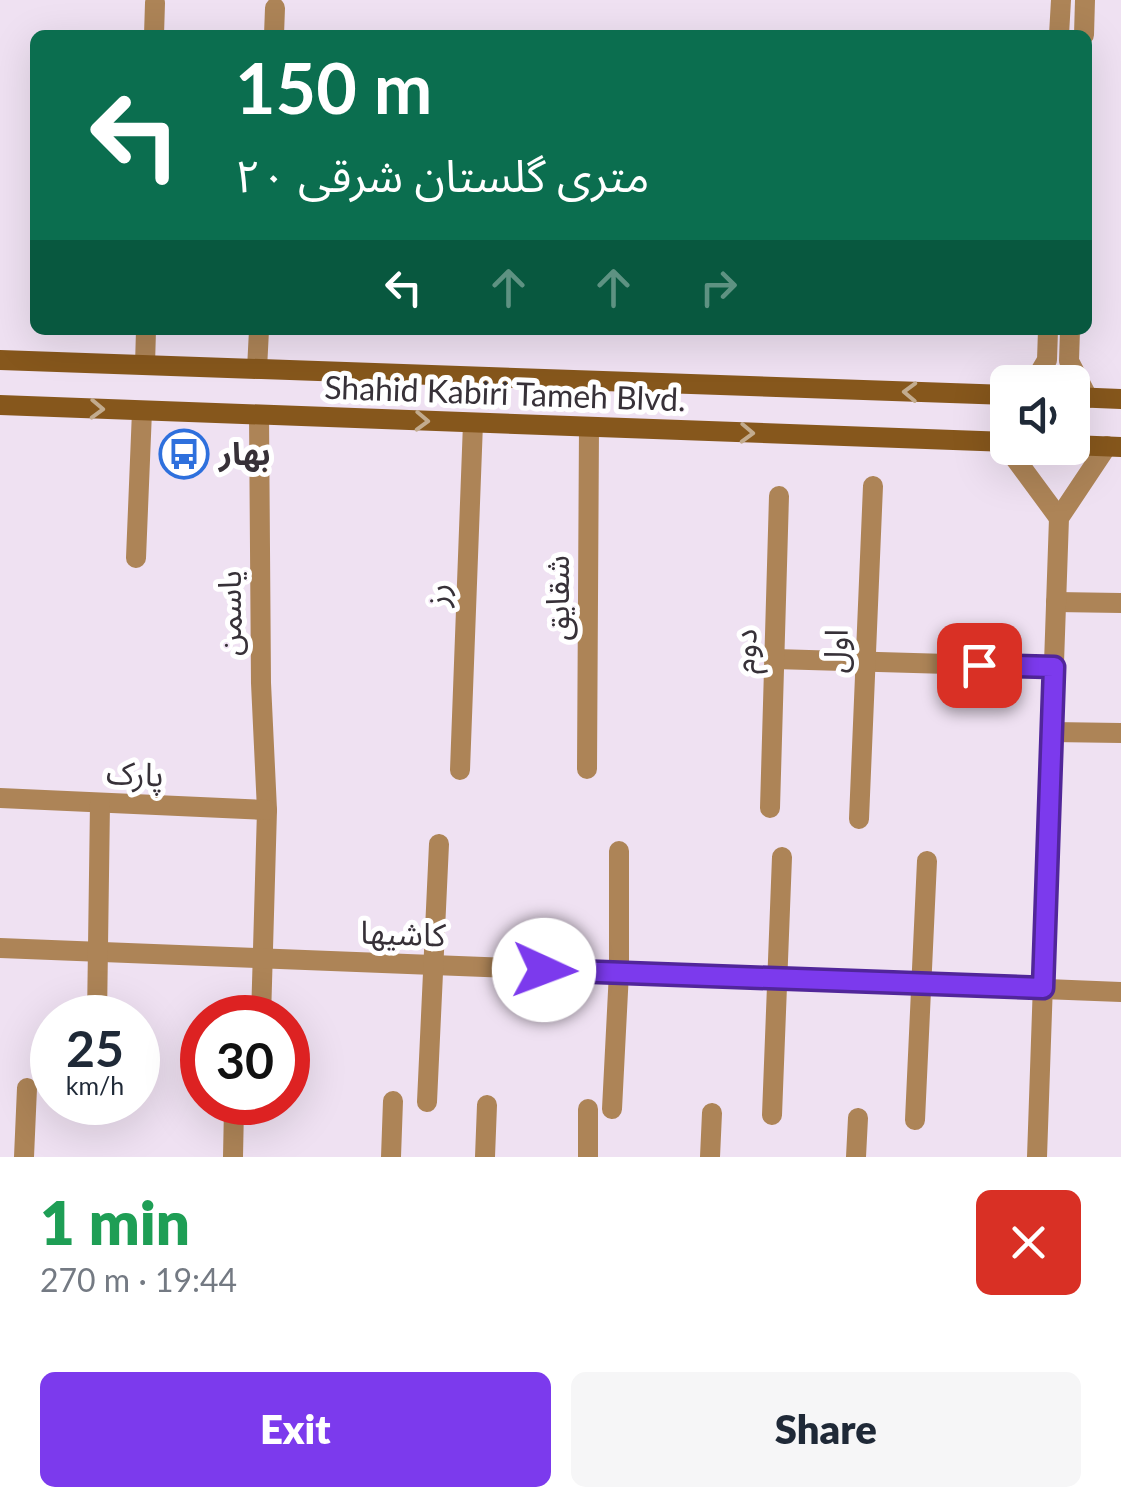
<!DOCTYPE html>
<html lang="en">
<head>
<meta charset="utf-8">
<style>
	:root { --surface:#fff; --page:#f6f6f7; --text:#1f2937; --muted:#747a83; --accent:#7c3aed }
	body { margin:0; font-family:Lato,"Noto Sans Arabic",sans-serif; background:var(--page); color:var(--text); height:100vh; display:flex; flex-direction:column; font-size:38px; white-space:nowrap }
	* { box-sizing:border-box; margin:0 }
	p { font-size:32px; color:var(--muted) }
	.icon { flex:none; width:55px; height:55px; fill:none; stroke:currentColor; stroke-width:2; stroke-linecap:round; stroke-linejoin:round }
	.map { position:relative; height:1157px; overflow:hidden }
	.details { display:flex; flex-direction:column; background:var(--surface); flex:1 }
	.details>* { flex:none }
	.banner { position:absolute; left:30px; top:30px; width:1062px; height:305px; border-radius:15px; box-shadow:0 10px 40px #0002; background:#0b6e4f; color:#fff; overflow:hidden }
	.tools { position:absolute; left:990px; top:365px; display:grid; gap:20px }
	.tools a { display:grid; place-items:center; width:100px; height:100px; border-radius:15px; background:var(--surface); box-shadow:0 10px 40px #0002; font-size:50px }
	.speed { position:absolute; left:30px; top:995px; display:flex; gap:20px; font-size:50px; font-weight:700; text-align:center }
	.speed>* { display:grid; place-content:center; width:130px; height:130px; border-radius:50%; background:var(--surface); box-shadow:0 10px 40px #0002; line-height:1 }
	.speed small { font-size:25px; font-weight:400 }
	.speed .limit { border:15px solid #d22; background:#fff; color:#111 }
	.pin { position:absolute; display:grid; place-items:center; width:85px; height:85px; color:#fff; margin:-42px; border-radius:20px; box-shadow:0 5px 15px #0006 }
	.me { position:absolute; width:110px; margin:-55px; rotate:92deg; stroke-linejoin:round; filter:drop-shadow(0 0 8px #0008) }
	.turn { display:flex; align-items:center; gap:35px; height:210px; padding:0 40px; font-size:45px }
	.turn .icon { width:130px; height:130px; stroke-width:2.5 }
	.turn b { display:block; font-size:70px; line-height:85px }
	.lanes { display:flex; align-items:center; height:95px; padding:0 40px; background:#0003; justify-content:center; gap:50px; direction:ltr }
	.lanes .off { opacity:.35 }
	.round { display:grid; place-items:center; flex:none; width:105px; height:105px; border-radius:15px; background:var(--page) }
	.head { display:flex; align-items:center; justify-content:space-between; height:170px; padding:0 40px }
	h1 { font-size:60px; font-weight:800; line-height:75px; color:#1e9e55 }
	.button { display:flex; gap:20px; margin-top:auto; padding:20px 40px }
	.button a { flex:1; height:115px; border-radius:15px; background:var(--accent); color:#fff; font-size:40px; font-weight:800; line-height:115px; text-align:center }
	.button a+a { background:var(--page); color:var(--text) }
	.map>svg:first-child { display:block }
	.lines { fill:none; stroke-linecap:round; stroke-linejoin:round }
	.minor { stroke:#ad8457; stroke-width:20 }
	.tertiary { stroke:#ad8457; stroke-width:20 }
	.secondary { stroke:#86571c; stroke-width:20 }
	.oneway { stroke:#c2ab8e }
	.route-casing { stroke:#51269a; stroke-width:25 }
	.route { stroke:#7c3aed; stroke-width:18 }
	.labels { text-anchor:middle; stroke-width:10; stroke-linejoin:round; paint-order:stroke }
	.street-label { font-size:32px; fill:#373138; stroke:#fff }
	.poi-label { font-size:32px; font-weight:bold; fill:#373138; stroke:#fff; text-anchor:start }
</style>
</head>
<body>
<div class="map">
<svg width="1121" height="1157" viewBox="0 0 1121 1157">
	<rect width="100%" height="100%" fill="#efe1f2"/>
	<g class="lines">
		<!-- minor -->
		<g class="minor">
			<path d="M154,35l1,-32"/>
			<path d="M274,35l1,-27"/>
			<path d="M145,365l1,-35"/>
			<path d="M257,369l2,-39"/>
			<path d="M259,415l2,268 6,127 -6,208"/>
			<path d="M136,558l6,-147"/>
			<path d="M1056,602l65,1"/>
			<path d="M774,659l280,8"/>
			<path d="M1052,732l69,1"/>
			<path d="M587,769l2,-342"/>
			<path d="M460,770l13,-347"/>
			<path d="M0,798l267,12"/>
			<path d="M770,808l9,-312"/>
			<path d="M859,819l14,-333"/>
			<path d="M0,948l1121,44"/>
			<path d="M97,1018l3,-215"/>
			<path d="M427,1102l12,-258"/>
			<path d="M612,1109l7,-137v-121"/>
			<path d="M772,1115l10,-258"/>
			<path d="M915,1120l12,-259"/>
			<path d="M24,1157l3,-69"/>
			<path d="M233,1157l1,-50"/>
			<path d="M391,1157l2,-56"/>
			<path d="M485,1157l2,-52"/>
			<path d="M588,1157v-48"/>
			<path d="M710,1157l2,-44"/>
			<path d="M856,1157l2,-39"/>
		</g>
		<!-- tertiary -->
		<g class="tertiary">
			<path d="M1059,35l2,-35"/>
			<path d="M1084,35l1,-35"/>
			<path d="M1070,330l-1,31 19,37"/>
			<path d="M1034,382l13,-22 1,-30"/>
			<path d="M1003,442l56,76"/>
			<path d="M1037,1157l22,-639 48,-72"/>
		</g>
		<!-- secondary -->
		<g class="secondary">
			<path d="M0,360l1008,35"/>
			<path d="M1072,397l49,2"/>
			<path d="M0,405l1008,37"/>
			<path d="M1072,445l49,2"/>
		</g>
	</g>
	<!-- one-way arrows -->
	<defs><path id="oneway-chevron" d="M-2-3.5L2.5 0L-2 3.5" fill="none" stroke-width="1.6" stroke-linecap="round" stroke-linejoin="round" transform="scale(2.5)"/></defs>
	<g class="oneway">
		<use href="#oneway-chevron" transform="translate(910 392) rotate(-178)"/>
		<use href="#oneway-chevron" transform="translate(97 409) rotate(2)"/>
		<use href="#oneway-chevron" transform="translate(422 421) rotate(2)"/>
		<use href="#oneway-chevron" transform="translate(747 433) rotate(2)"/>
	</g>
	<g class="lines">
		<!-- route casing -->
		<g class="route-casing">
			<path id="route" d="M544,970l499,18 11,-321 -75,-2"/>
		</g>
		<!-- route -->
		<use href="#route" class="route"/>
	</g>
	<!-- icons -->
	<defs>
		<g id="bus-ring" transform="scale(2.5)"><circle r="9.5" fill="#fff" stroke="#2e70dd" stroke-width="1.5"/><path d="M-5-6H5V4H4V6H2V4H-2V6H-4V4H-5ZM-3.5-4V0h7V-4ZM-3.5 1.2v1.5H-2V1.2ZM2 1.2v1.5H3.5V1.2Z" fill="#2e70dd"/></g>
	</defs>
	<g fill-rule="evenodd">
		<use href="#bus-ring" x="184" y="454"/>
	</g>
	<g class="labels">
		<!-- street labels -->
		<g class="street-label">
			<text transform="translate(505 394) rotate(2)" y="11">Shahid Kabiri Tameh Blvd.</text>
			<text transform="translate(437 595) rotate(-88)" y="11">رز</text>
			<text transform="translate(558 598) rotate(-90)" y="11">شقایق</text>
			<text transform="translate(230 613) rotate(-90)" y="11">یاسمن</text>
			<text transform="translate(745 651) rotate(-88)" y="11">دوم</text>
			<text transform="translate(836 651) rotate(-88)" y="11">اول</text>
			<text transform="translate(135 774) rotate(3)" y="11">پارک</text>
			<text transform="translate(403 934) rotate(2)" y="11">کاشیها</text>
		</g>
		<!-- poi labels -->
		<g class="poi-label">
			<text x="219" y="465">بهار</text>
		</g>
	</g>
</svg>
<div class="tools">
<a><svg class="icon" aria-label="sound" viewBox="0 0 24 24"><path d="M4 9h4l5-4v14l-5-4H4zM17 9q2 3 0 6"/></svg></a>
</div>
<div class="speed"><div>25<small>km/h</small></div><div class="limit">30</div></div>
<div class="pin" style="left:979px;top:665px;background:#d93025"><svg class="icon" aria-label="arrive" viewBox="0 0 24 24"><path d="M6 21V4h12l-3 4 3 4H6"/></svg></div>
<svg class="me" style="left:544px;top:970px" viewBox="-20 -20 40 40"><circle r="19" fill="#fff"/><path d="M0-13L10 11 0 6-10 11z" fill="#7c3aed"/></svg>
<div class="banner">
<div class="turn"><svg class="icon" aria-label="left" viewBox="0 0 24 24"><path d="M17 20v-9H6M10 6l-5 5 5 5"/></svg><div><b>150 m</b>۲۰ متری گلستان شرقی</div></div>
<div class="lanes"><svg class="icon" aria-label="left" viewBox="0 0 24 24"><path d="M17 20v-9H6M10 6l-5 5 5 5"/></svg><svg class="icon off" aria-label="ahead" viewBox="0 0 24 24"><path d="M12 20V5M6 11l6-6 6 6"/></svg><svg class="icon off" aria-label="ahead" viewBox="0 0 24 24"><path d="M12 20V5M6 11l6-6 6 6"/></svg><svg class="icon off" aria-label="right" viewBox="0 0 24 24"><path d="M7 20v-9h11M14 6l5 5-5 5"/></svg></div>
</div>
</div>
<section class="details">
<div class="head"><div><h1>1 min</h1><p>270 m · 19:44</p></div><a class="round" style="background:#d93025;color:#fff"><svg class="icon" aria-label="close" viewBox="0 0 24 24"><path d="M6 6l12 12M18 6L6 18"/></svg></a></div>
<div class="button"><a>Exit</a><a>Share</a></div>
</section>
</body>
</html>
